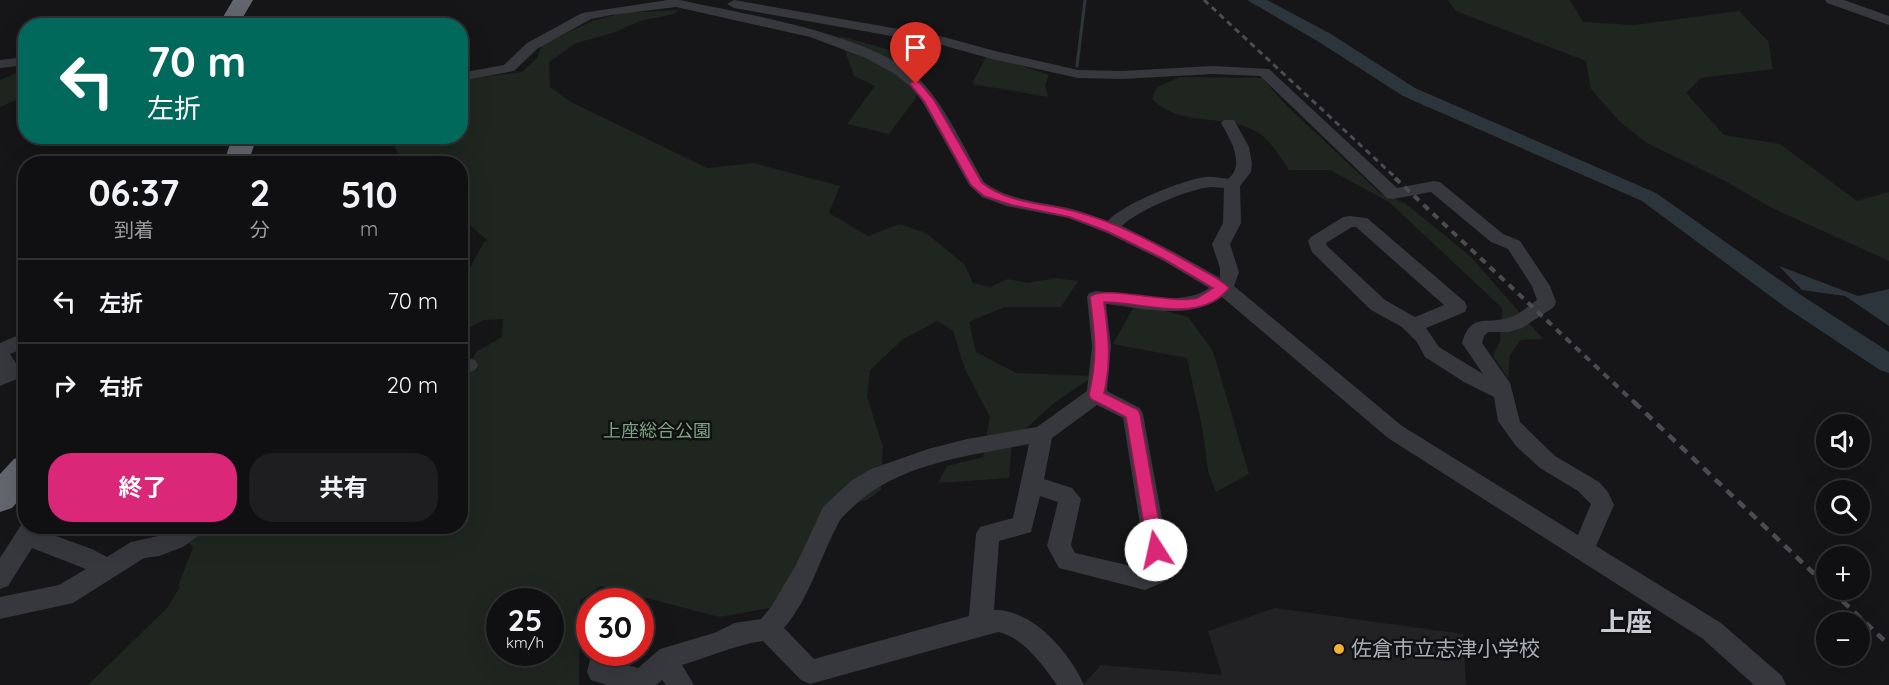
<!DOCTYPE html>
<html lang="ja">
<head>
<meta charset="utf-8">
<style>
	:root { --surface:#101012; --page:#1e1e20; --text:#f1f3f6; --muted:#9c9d9f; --line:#303032; --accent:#db2777 }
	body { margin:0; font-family:Quicksand,"Noto Sans JP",sans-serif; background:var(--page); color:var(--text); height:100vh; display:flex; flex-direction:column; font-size:22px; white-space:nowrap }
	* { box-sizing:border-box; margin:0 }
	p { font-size:20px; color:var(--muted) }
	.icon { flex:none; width:33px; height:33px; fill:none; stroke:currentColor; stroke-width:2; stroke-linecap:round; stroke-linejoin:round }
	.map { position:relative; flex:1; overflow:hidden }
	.drawer { position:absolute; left:18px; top:156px; width:450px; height:378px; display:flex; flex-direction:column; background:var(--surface); border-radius:24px; box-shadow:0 6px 24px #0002,0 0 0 2px var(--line) }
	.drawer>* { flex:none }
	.top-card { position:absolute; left:18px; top:18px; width:450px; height:126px; border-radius:24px; box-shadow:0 6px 24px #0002,0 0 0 2px var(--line); background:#00695c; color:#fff; overflow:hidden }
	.controls { position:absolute; left:1816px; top:414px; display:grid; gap:12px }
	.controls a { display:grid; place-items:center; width:54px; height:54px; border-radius:50%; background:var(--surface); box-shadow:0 6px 24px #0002,0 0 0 2px var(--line); font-size:30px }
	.speed { position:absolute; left:486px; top:588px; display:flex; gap:12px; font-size:30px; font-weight:700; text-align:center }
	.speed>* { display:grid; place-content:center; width:78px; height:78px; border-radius:50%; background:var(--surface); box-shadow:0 6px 24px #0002,0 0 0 2px var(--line); line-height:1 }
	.speed small { font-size:15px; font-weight:400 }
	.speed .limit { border:9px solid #d22; background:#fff; color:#111 }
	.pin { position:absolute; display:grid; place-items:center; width:51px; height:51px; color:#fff; margin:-62px -26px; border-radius:50% 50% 50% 0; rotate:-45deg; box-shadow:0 0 6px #0007 }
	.pin .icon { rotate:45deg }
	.me { position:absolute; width:66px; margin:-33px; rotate:350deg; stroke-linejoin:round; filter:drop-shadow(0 0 4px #0008) }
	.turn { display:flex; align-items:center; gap:21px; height:126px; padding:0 30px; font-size:27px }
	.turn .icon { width:78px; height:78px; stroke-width:2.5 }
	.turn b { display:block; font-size:42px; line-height:51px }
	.eta { display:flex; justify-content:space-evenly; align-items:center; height:102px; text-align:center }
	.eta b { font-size:36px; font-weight:700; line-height:42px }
	.action { display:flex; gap:12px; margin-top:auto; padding:12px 30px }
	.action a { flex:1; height:69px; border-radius:24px; background:var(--accent); color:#fff; font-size:24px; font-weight:700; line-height:69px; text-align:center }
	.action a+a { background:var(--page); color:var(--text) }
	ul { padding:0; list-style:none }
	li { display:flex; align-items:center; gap:18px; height:84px; padding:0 30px; border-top:2px solid var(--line) }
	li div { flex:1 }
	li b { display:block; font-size:22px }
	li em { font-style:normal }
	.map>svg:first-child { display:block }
	.built { fill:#222225 }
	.green { fill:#1e261f; fill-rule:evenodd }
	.water { fill:#2c353c }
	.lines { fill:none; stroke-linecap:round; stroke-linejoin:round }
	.stream { stroke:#2c353c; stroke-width:3 }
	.river { fill:#2c353c; fill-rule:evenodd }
	.minor { fill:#37383d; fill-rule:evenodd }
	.highway { fill:#63666e; fill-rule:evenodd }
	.rail-far2 { stroke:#4a4c52; stroke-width:3; stroke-dasharray:6 4.5; stroke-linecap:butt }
	.rail-far1 { stroke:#4a4c52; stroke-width:4; stroke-dasharray:7 6; stroke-linecap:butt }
	.rail { stroke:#4a4c52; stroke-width:4.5; stroke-dasharray:9 7; stroke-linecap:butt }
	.route { fill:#db2777; stroke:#8e194d; stroke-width:1.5 }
	.poi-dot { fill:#f2b134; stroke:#111113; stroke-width:2 }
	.labels { text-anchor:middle; stroke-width:5; stroke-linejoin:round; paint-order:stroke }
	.park-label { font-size:18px; fill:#7fa381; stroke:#111113 }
	.near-poi-label { font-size:21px; fill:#a8adb8; stroke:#111113; text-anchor:start }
	.near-quarter-label { font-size:26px; font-weight:bold; fill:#c9ccd4; stroke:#111113 }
</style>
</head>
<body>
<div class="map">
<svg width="1889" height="685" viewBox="0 0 1889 685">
	<rect width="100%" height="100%" fill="#161618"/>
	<!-- built -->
	<path class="built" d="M1275,608l188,26 3,51h-383l18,-20 121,10 -14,-44z"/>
	<!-- green -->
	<g class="green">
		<path d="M1448,0h122l13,22 51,3 105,-14 29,30 5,28 -72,9 -15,15 38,42 56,9 77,57 32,-9v69l-119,-54 -45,-26 -78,-38 -27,-21 -29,-33 -5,-28 -130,-50z"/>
		<path d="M679,10l-5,4 -34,7 -27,12 -37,10 -27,19 1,25 21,15 136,66 47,-5 86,23 -11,27 39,23 32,-12 26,9 39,32 8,18 17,4 18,-8 19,4 29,-5 22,3 -17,26h-57l-35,15 7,30 40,21 78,3 -40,27 -42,38 -3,37 -71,5 9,-17 36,-9 7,-40 -25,-48 -12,-38 -16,-10 -35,19 -32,30 -3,27 16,50 -2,43 -14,10 -31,6 -55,100 -62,11 -118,-31 -21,14 -1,85h-491l79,-77 13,-21 -2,-1 15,-38 -15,-18 7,-3 275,-1 1,-144 15,-30 26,-15 1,-18 -20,1 -22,12v-62l7,1 16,-29 4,-1 -27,-24 -1,-53 -57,-1 -13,-26 70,-1 1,-56 61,-8 15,-14 5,-13 48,-23 31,-9zM500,602h50v50h-50z"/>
		<path d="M840,36l46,13 36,18 -7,32 -26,35 -42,-10 28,-38 -21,-10z"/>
		<path d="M986,57l30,7 33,11 -4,10 3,12 -76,-13z"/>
		<path d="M25,69v27l-25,11v-27z"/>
		<path d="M1180,77l82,1 26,29 93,87 24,9 66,54 72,82 -22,1 -11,15 -2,23 -15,-22 7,-15 2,-33 -113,-106 -59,-32h-41c-9,-12 -17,-28 -29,-36 -32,-23 -77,-4 -108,-35l5,-12z"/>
		<path d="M1136,303l52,14 25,34 36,123 -33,18 -8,-21 -5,-39 -16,-74 -74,-14z"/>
	</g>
	<!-- water -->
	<path class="water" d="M1779,266l79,30 31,-7v37l-44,-30 -43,-6z"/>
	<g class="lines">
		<!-- stream -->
		<path class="stream" d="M1077,66l8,-66"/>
		<!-- river -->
		<path class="river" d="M1247,0h20l64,34 84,54 241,105 145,102 88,57v21l-9,-3 -95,-63 -143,-106 -239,-105 -84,-54z"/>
		<!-- minor -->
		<g class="minor">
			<path d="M668,0h12c67,15 192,33 241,81 24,24 45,71 63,101 25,19 58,20 88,27 12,3 24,8 36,12 14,-17 75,-41 97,-44 8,-1 15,1 23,2 18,-14 2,-41 -7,-56l3,-3h10l15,27 3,17 -1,8 -11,14 1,37 -11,21 9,28 -5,14 168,140 176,109 13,-31 -13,-13 -38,-23 -24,-22 -18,-25 -4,-24 -30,-15 -39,-25 -8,-15 -15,-15 -31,-17 -59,-58 -4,-11 3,-4 32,-20 6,-1 18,2 98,84 2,5 -2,5 -39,16 13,19 44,27 -21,-31c9,-31 23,-18 46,-25 10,-2 20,-12 29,-18l-5,-14 -24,-37 -17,-7 -60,-50 -38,7 -6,-1 -127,-122 -47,-2 -92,5 -43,-1 -86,-19 -50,-14 -208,-37 -7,-4 7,-4 210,37 51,14 83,19 43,1 92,-5 56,3 128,119 37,-7 6,1 63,52 17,7 30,45 6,16 -2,5 -32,21 -13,4h-21l-4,4 -2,7 28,40 10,39 35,34 44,26 9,10 6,13 -18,41 125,77 61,53 4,9h-32l-51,-46 -315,-201 -166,-141c-32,24 -79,11 -116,7l5,42 -4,45 33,17 3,6 29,159 -4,7 -23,10 -86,-22 -12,-22 11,-44 -18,-6 -9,36 -32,9 -5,69c39,-1 76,43 90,75h-27c-14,-20 -34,-48 -59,-53l-188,52 -9,-4 -38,-39c-28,4 -54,16 -81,24l12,20h-28l-4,-5 -6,5h-49l-16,-5 -4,-8 5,-20h26l-3,10 23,6 22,-19 54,-16 21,-10 26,-4 10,-12 25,-42 27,-58 28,-26 20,-12 57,-20 39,-10 70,-12 50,-36 5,-45 -5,-49 2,-4 7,-2c32,2 86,17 113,-3l-47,-28 -55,-27 -39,-15 -62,-12 -24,-9 -13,-12 -47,-84 -11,-14 -16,-13 -29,-16 -56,-21 -134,-30 -65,8 -20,4 -54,30 -23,22 -54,10v-8l44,-8 23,-22 55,-30zM1211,187l13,1 -1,35 -11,21 8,24v10l-46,-26 -52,-26c14,-15 69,-38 89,-39zM1352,227h4l88,78 -29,12 -30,-17 -58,-54 -1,-3zM1097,405l26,13 24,150 -3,1 -69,-16 -4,-8 10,-46 -9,-11 -28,-9 8,-41zM1029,444l-16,74 -33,9 -4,7 -7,82 -155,43 -30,-31c26,-30 36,-71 55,-106 3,-6 10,-11 15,-16 43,-42 118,-51 175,-62z"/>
			<path d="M1825,0h19l45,16v9l-62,-22z"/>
			<path d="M26,57v8l-26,3v-8z"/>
			<path d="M26,332v15l-16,7 12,19 -3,5 -19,8v-43z"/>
			<path d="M468,358l7,2 3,5 -3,5 -15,6v-16z"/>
			<path d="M25,519l1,7h18l-2,5 50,18 15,8 24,-15 27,-6 18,-10h29l-3,7 -19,14 -24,9 -15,2 -71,45 -73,16v-22l59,-12 27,-16 -54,-21 -24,38 -8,3v-31z"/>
		</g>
		<!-- highway -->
		<g class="highway">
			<path d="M233,0h20l-10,17v9h-20v-9z"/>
			<path d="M233,136h24l-9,28h-25z"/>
			<path d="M26,455v37l-14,16 -12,4v-38l14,-15z"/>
		</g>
		<!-- rail-far2 -->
		<path class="rail-far2" d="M1204,0l193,179"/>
		<!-- rail-far1 -->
		<path class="rail-far1" d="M1395,178l241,226"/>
		<!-- rail -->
		<g class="rail">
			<path d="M1634,402l193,184"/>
			<path d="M1831,590l58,55"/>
		</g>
	</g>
	<!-- route -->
	<path class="route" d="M912,82h7l15,18 48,83c25,20 61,20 91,28 45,11 89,36 129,59 9,5 20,10 27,18 -29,37 -87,14 -125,14 4,33 8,57 0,91l34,17 2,4 24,136 -2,5 -6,2 -6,-2 -2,-5 -22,-133 -35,-18 -2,-4c9,-39 6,-59 1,-98 11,-13 84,8 107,1 5,-2 11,-7 16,-10l-49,-29 -55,-27 -39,-15 -58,-12 -28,-9 -13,-11 -47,-84 -14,-17z"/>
	<!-- markers -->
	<circle class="poi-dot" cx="1339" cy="649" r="6"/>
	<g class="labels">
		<!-- park labels -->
		<g class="park-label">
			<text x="657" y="437">上座総合公園</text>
		</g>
		<!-- near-poi labels -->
		<g class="near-poi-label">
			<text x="1351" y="656">佐倉市立志津小学校</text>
		</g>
		<!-- near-quarter labels -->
		<g class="near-quarter-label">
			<text x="1626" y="631">上座</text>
		</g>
	</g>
</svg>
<div class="controls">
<a><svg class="icon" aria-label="sound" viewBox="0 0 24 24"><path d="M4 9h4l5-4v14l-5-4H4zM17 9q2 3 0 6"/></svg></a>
<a><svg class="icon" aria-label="search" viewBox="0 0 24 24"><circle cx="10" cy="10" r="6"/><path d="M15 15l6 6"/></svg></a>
<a>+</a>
<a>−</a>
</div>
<div class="speed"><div>25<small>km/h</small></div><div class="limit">30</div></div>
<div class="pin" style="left:916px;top:84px;background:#d93025"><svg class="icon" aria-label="arrive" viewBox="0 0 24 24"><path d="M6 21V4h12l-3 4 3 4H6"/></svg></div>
<svg class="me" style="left:1156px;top:550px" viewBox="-20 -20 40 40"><circle r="19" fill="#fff"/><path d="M0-13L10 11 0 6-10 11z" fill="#db2777"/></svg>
<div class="top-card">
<div class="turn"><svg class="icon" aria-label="left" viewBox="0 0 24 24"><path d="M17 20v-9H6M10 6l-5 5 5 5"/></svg><div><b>70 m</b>左折</div></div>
</div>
<section class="drawer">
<div class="eta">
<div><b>06:37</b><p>到着</p></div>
<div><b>2</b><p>分</p></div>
<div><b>510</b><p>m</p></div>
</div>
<ul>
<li><svg class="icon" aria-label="left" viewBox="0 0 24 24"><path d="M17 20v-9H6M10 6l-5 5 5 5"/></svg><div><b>左折</b></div><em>70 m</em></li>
<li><svg class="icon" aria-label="right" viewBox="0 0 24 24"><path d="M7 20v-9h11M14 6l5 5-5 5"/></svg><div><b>右折</b></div><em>20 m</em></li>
</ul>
<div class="action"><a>終了</a><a>共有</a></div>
</section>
</div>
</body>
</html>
